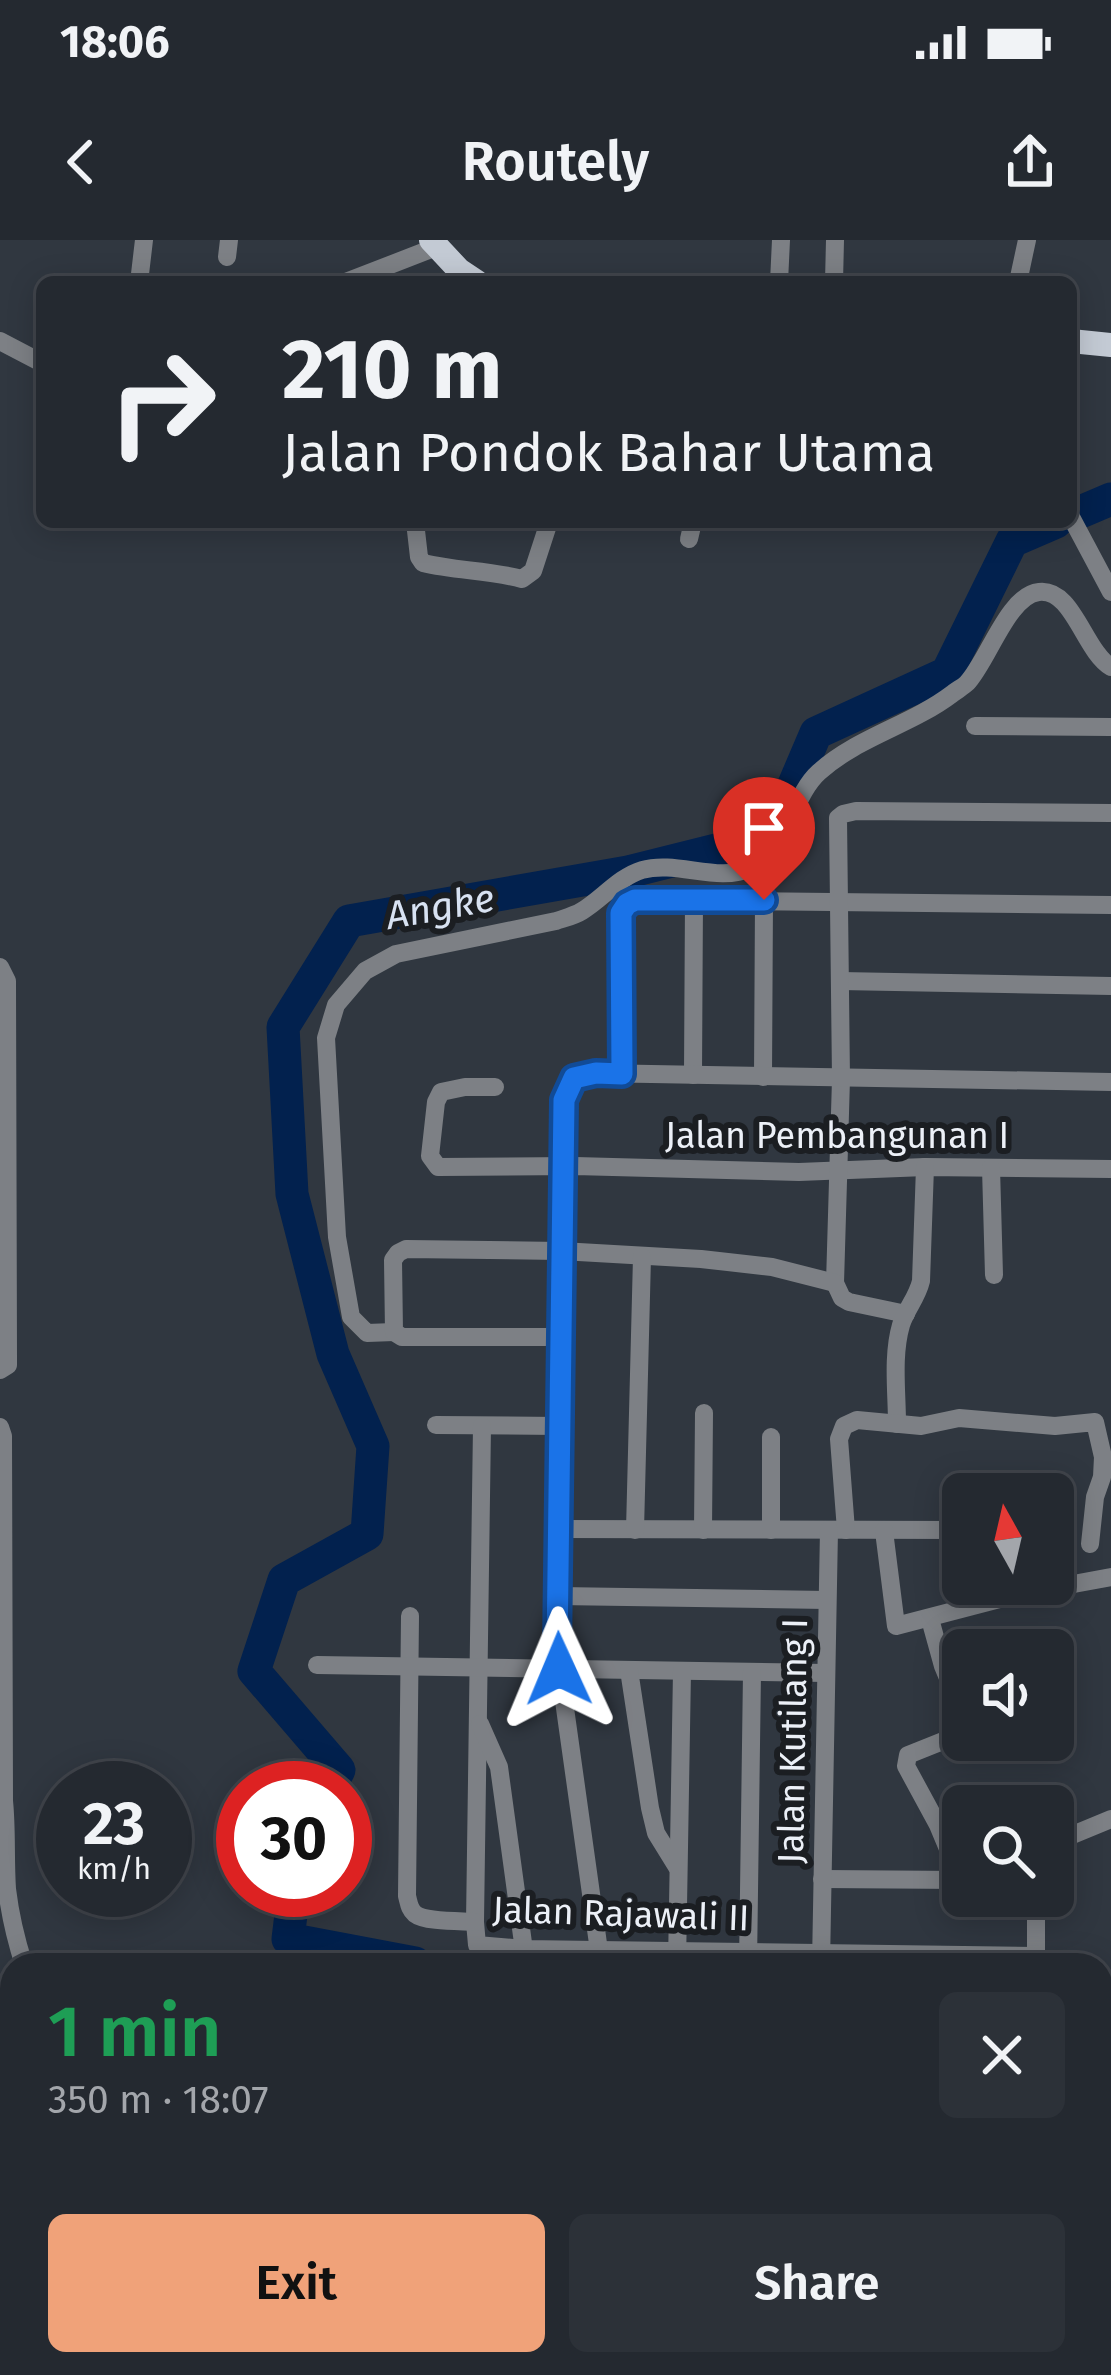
<!DOCTYPE html>
<html lang="en">
<head>
<meta charset="utf-8">
<style>
	:root { --surface:#242930; --page:#2c3138; --text:#f1f3f6; --muted:#a3a6ab; --line:#41454c; --accent:#f0a279 }
	body { margin:0; font-family:"Fira Sans",sans-serif; background:var(--page); color:var(--text); height:100vh; display:flex; flex-direction:column; font-size:45px; white-space:nowrap }
	* { box-sizing:border-box; margin:0 }
	p { font-size:39px; color:var(--muted) }
	.icon { flex:none; width:66px; height:66px; fill:none; stroke:currentColor; stroke-width:2; stroke-linecap:round; stroke-linejoin:round }
	.map { position:relative; flex:1; overflow:hidden }
	.drawer { position:absolute; left:0px; top:1713px; width:1113px; height:423px; display:flex; flex-direction:column; background:var(--surface); border-radius:36px 36px 0 0; box-shadow:0 6px 30px #0003,0 0 0 3px var(--line) }
	.drawer>* { flex:none }
	.banner { position:absolute; left:36px; top:36px; width:1041px; height:252px; border-radius:18px; box-shadow:0 6px 30px #0003,0 0 0 3px var(--line); background:#242930; color:var(--text); overflow:hidden }
	.needle { width:78px; rotate:352deg }
	.controls { position:absolute; left:942px; top:1233px; display:grid; gap:24px }
	.controls a { display:grid; place-items:center; width:132px; height:132px; border-radius:18px; background:var(--surface); box-shadow:0 6px 30px #0003,0 0 0 3px var(--line); font-size:60px }
	.speed { position:absolute; left:36px; top:1521px; display:flex; gap:24px; font-size:60px; font-weight:700; text-align:center }
	.speed>* { display:grid; place-content:center; width:156px; height:156px; border-radius:50%; background:var(--surface); box-shadow:0 6px 30px #0003,0 0 0 3px var(--line); line-height:1 }
	.speed small { font-size:30px; font-weight:400 }
	.speed .limit { border:18px solid #d22; background:#fff; color:#111 }
	.pin { position:absolute; display:grid; place-items:center; width:102px; height:102px; color:#fff; margin:-123px -51px; border-radius:50% 50% 50% 0; rotate:-45deg; box-shadow:0 0 12px #0007 }
	.pin .icon { rotate:45deg }
	.me { position:absolute; width:132px; margin:-66px; rotate:359deg; stroke-linejoin:round; filter:drop-shadow(0 0 9px #0008) }
	.turn { display:flex; align-items:center; gap:42px; height:252px; padding:0 48px; font-size:54px }
	.turn .icon { width:156px; height:156px; stroke-width:2.5 }
	.turn b { display:block; font-size:84px; line-height:102px }
	.round { display:grid; place-items:center; flex:none; width:126px; height:126px; border-radius:18px; background:var(--page) }
	.headline { display:flex; align-items:center; justify-content:space-between; height:204px; padding:0 48px }
	h1 { font-size:72px; font-weight:600; line-height:90px; color:#1e9e55 }
	.cta { display:flex; gap:24px; margin-top:auto; padding:24px 48px }
	.cta a { flex:1; height:138px; border-radius:18px; background:var(--accent); color:#111; font-size:48px; font-weight:600; line-height:138px; text-align:center }
	.cta a+a { background:var(--page); color:var(--text) }
	.status { display:flex; justify-content:space-between; align-items:center; height:84px; padding:0 60px; background:var(--surface); direction:ltr }
	.status svg { height:33px; fill:currentColor }
	header { display:flex; justify-content:space-between; align-items:center; height:156px; padding:0 48px; background:var(--surface); font-size:54px; font-weight:600 }
	.map>svg:first-child { display:block }
	.lines { fill:none; stroke-linecap:round; stroke-linejoin:round }
	.river { stroke:#02214e; stroke-width:33 }
	.minor { stroke:#7d8085; stroke-width:18 }
	.major { stroke:#c3cad4; stroke-width:24 }
	.route-casing { stroke:#114b97; stroke-width:30 }
	.route { stroke:#1a73e8; stroke-width:21 }
	.labels { text-anchor:middle; stroke-width:12; stroke-linejoin:round; paint-order:stroke }
	.street-label { font-size:36px; fill:#ecf0f7; stroke:#1b1e22 }
	.water-label { font-size:39px; font-style:italic; fill:#d8e2f2; stroke:#1b1e22 }
</style>
</head>
<body>
<div class="status"><b>18:06</b><svg viewBox="0 0 49 12"><path d="M0 12V9h3v3zM5 12V6h3v6zM10 12V3h3v9zM15 12V0h3v12zM26 1h20v11H26zM47 4h2v5h-2z"/></svg></div>
<header><svg class="icon" aria-label="back" viewBox="0 0 24 24"><path d="M15 5l-7 7 7 7"/></svg>Routely<svg class="icon" aria-label="share" viewBox="0 0 24 24"><path d="M12 15V3M7 8l5-5 5 5M5 13v7h14v-7"/></svg></header>
<div class="map">
<svg width="1111" height="2135" viewBox="0 0 1111 2135">
	<rect width="100%" height="100%" fill="#303740"/>
	<g class="lines">
		<!-- river -->
		<g class="river">
			<path d="M1071,276l40,-17"/>
			<path d="M329,1548l10,-18 -85,-99 30,-91 83,-46 6,-88 -40,-92 -41,-160 -9,-167 66,-106 279,-49 144,-36 44,-103 131,-60 65,-132 44,-19"/>
			<path d="M294,1650l-6,49 127,24v2"/>
			<path d="M16,2135l1,-11"/>
		</g>
		<!-- minor -->
		<g class="minor">
			<path d="M227,17l2,-17"/>
			<path d="M140,34l4,-34"/>
			<path d="M346,42l90,-35"/>
			<path d="M779,42l2,-42"/>
			<path d="M834,42l1,-42"/>
			<path d="M1018,42l9,-42"/>
			<path d="M0,101l42,22"/>
			<path d="M1071,277l40,75"/>
			<path d="M415,282l4,35 4,6c33,8 66,7 99,16l11,-8 16,-49"/>
			<path d="M689,299l4,-17"/>
			<path d="M975,486l136,1"/>
			<path d="M0,727l7,14 1,374v10l-8,5"/>
			<path d="M840,741l271,5"/>
			<path d="M622,834l-1,-162 6,-8 8,-4 476,5"/>
			<path d="M693,835l1,-176"/>
			<path d="M763,837l1,-177"/>
			<path d="M495,847h-30l-24,5 -5,10 -6,54 8,11 137,-1 224,6 126,-5 186,2"/>
			<path d="M991,928l3,107"/>
			<path d="M906,1074l-57,-12 -7,-4 -7,-15 6,-204 -3,-261 5,-4 13,-3 255,2"/>
			<path d="M394,1092l-27,1 -16,-16 -14,-80 -11,-199 10,-33 29,-34 31,-17 160,-33c9,-3 18,-5 26,-10 20,-12 37,-34 60,-41 35,-10 75,13 109,-2 37,-16 40,-71 68,-96 39,-35 92,-47 133,-78 5,-4 11,-7 15,-11 21,-22 41,-88 72,-91 34,-4 45,59 72,75"/>
			<path d="M561,1097h-159l-8,-5 -1,-72 5,-7 8,-4 155,2 140,8 71,8 63,16"/>
			<path d="M897,1184c0,-32 -5,-68 4,-99 5,-16 16,-27 20,-44l4,-114"/>
			<path d="M436,1185l124,1"/>
			<path d="M482,1186l-7,496 2,23 47,4 512,7"/>
			<path d="M0,1187l3,9 1,365c3,29 1,58 3,88 3,25 9,51 17,76"/>
			<path d="M559,1289l404,1"/>
			<path d="M635,1290l7,-273"/>
			<path d="M703,1290l1,-117"/>
			<path d="M771,1290v-93"/>
			<path d="M846,1290l-7,-91 5,-13 13,-6 64,6 38,-8 96,8 40,-4 8,35 -1,20 -7,20 -5,47"/>
			<path d="M884,1291l12,95 123,-32 92,-17"/>
			<path d="M558,1356l269,4"/>
			<path d="M410,1376l-3,280c2,7 2,13 8,18 10,8 46,7 60,8"/>
			<path d="M930,1379l13,47 20,48"/>
			<path d="M317,1425l509,8"/>
			<path d="M629,1430l21,138 6,25 21,34"/>
			<path d="M480,1484l19,43 27,198"/>
			<path d="M1053,1603l58,-24"/>
			<path d="M822,1639l141,1"/>
			<path d="M961,1640l-23,-55 -32,-59 2,-11 55,-22"/>
			<path d="M1036,1656v67"/>
			<path d="M821,1724l8,-434"/>
			<path d="M601,1725l-44,-314 6,-539 5,-24 6,-10 21,-5 516,9"/>
			<path d="M677,1725l5,-294"/>
			<path d="M748,1725l4,-293"/>
			<path d="M0,1807l12,-10"/>
			<path d="M400,2124v11"/>
			<path d="M519,2135l1,-11"/>
			<path d="M599,2135v-11"/>
			<path d="M670,2135v-11"/>
			<path d="M741,2135v-11"/>
			<path d="M814,2135v-11"/>
			<path d="M890,2135v-11"/>
			<path d="M1030,2135v-11"/>
			<path d="M1105,2135v-338l6,-11"/>
		</g>
		<!-- major -->
		<g class="major">
			<path d="M431,0l28,30 18,12"/>
			<path d="M1071,101l40,4"/>
		</g>
	</g>
	<g class="lines">
		<!-- route casing -->
		<g class="route-casing">
			<path id="route" d="M559,1429l-2,-18 7,-551 10,-22 22,-5 26,1 -1,-161 6,-9 8,-4h129"/>
		</g>
		<!-- route -->
		<use href="#route" class="route"/>
	</g>
	<g class="labels">
		<!-- street labels -->
		<g class="street-label">
			<text x="837" y="908">Jalan Pembangunan I</text>
			<text transform="translate(792 1501) rotate(-89)" y="13">Jalan Kutilang I</text>
			<text transform="translate(621 1673) rotate(2)" y="13">Jalan Rajawali II</text>
		</g>
		<!-- water labels -->
		<g class="water-label">
			<text transform="translate(440 666) rotate(-10)" y="14">Angke</text>
		</g>
	</g>
</svg>
<div class="controls">
<a><svg class="needle" viewBox="-14 -14 28 28"><path d="M0-13l5 13h-10z" fill="#e53935"/><path d="M0 13l5-13h-10z" fill="#a3a6ab"/></svg></a>
<a><svg class="icon" aria-label="sound" viewBox="0 0 24 24"><path d="M4 9h4l5-4v14l-5-4H4zM17 9q2 3 0 6"/></svg></a>
<a><svg class="icon" aria-label="search" viewBox="0 0 24 24"><circle cx="10" cy="10" r="6"/><path d="M15 15l6 6"/></svg></a>
</div>
<div class="speed"><div>23<small>km/h</small></div><div class="limit">30</div></div>
<div class="pin" style="left:764px;top:660px;background:#d93025"><svg class="icon" aria-label="arrive" viewBox="0 0 24 24"><path d="M6 21V4h12l-3 4 3 4H6"/></svg></div>
<svg class="me" style="left:559px;top:1429px" viewBox="-20 -20 40 40"><path d="M0-17L14 15 0 8-14 15z" fill="#1a73e8" stroke="#fff" stroke-width="4"/></svg>
<div class="banner">
<div class="turn"><svg class="icon" aria-label="right" viewBox="0 0 24 24"><path d="M7 20v-9h11M14 6l5 5-5 5"/></svg><div><b>210 m</b>Jalan Pondok Bahar Utama</div></div>
</div>
<section class="drawer">
<div class="headline"><div><h1>1 min</h1><p>350 m · 18:07</p></div><a class="round"><svg class="icon" aria-label="close" viewBox="0 0 24 24"><path d="M6 6l12 12M18 6L6 18"/></svg></a></div>
<div class="cta"><a>Exit</a><a>Share</a></div>
</section>
</div>
</body>
</html>
